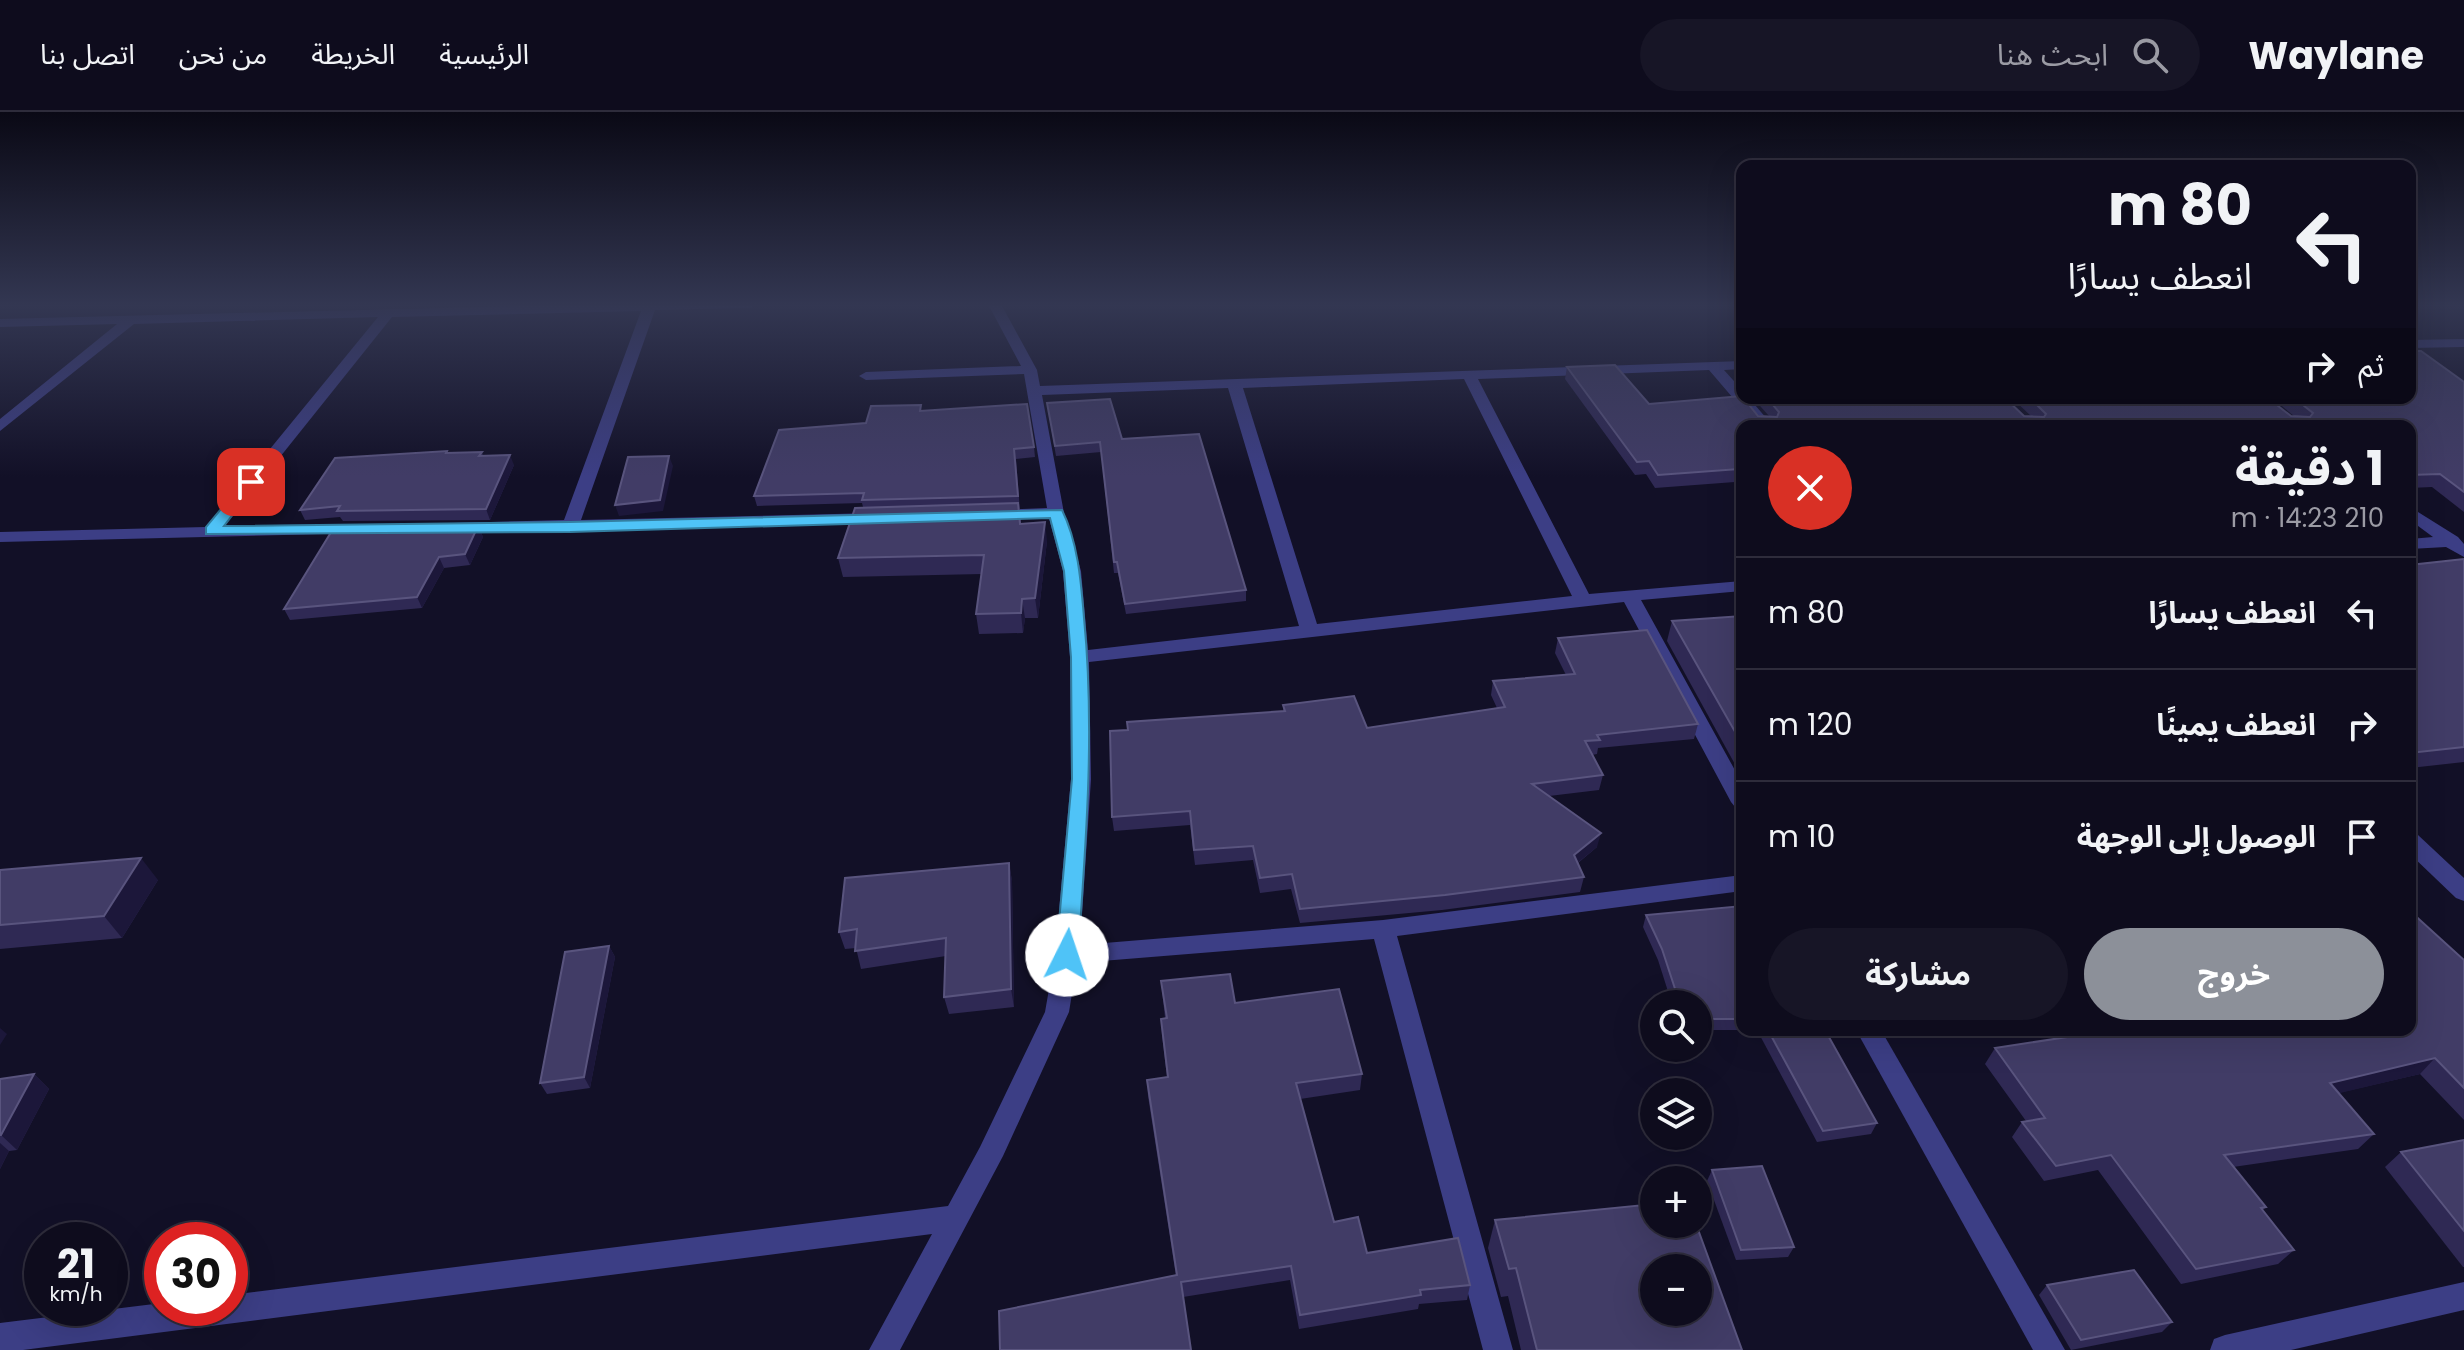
<!DOCTYPE html>
<html lang="ar">
<head>
<meta charset="utf-8">
<style>
	:root { --surface:#0e0c1d; --page:#171526; --text:#f1f3f6; --muted:#9b9ba4; --line:#2e2c3b; --accent:#8c9099 }
	body { margin:0; font-family:Poppins,"Noto Sans Arabic",sans-serif; background:var(--page); color:var(--text); direction:rtl; height:100vh; display:flex; flex-direction:column; font-size:30px; white-space:nowrap }
	* { box-sizing:border-box; margin:0 }
	p { font-size:26px; color:var(--muted) }
	.icon { flex:none; width:44px; height:44px; fill:none; stroke:currentColor; stroke-width:2; stroke-linecap:round; stroke-linejoin:round }
	.map { position:relative; flex:1; overflow:hidden; direction:ltr }
	.side { position:absolute; left:1736px; top:308px; width:680px; height:616px; display:flex; flex-direction:column; background:var(--surface); border-radius:16px; box-shadow:0 8px 32px #0002,0 0 0 2px var(--line); direction:rtl }
	.side>* { flex:none }
	.top-card { position:absolute; left:1736px; top:48px; width:680px; height:244px; border-radius:16px; box-shadow:0 8px 32px #0002,0 0 0 2px var(--line); direction:rtl; background:#0e0c1d; color:var(--text); overflow:hidden }
	.tools { position:absolute; left:1640px; top:878px; display:grid; gap:16px }
	.tools a { display:grid; place-items:center; width:72px; height:72px; border-radius:50%; background:var(--surface); box-shadow:0 8px 32px #0002,0 0 0 2px var(--line); font-size:40px }
	.speed { position:absolute; left:24px; top:1110px; display:flex; gap:16px; font-size:40px; font-weight:700; text-align:center }
	.speed>* { display:grid; place-content:center; width:104px; height:104px; border-radius:50%; background:var(--surface); box-shadow:0 8px 32px #0002,0 0 0 2px var(--line); line-height:1 }
	.speed small { font-size:20px; font-weight:400 }
	.speed .limit { border:12px solid #d22; background:#fff; color:#111 }
	.pin { position:absolute; display:grid; place-items:center; width:68px; height:68px; color:#fff; margin:-34px; border-radius:16px; box-shadow:0 4px 12px #0006 }
	.me { position:absolute; width:88px; margin:-44px; rotate:4deg; stroke-linejoin:round; filter:drop-shadow(0 0 6px #0008) }
	.turn { display:flex; align-items:center; gap:28px; height:168px; padding:0 32px; font-size:36px }
	.turn .icon { width:104px; height:104px; stroke-width:2.5 }
	.turn b { display:block; font-size:56px; line-height:68px }
	.then { display:flex; align-items:center; height:76px; padding:0 32px; background:#0003; gap:16px; font-size:30px }
	.round { display:grid; place-items:center; flex:none; width:84px; height:84px; border-radius:42px; background:var(--page) }
	.summary { display:flex; align-items:center; justify-content:space-between; height:136px; padding:0 32px }
	h1 { font-size:48px; font-weight:700; line-height:60px }
	.action { display:flex; gap:16px; margin-top:auto; padding:16px 32px }
	.action a { flex:1; height:92px; border-radius:48px; background:var(--accent); color:#fff; font-size:32px; font-weight:700; line-height:92px; text-align:center }
	.action a+a { background:var(--page); color:var(--text) }
	ul { padding:0; list-style:none }
	li { display:flex; align-items:center; gap:24px; height:112px; padding:0 32px; border-top:2px solid var(--line) }
	li div { flex:1 }
	li b { display:block; font-size:30px }
	li em { font-style:normal }
	header { display:flex; align-items:center; gap:48px; box-sizing:border-box; height:112px; padding:0 40px; background:var(--surface); border-bottom:2px solid var(--line) }
	header strong { font-size:38px }
	nav { display:flex; gap:44px; margin-inline-start:auto; font-size:28px }
	.search { width:560px; height:72px; background:var(--page); display:flex; align-items:center; gap:20px; box-sizing:border-box; padding:0 28px; border-radius:44px; color:var(--muted); font-size:30px }
	.map>svg:first-child { display:block }
	.lines { fill:none; stroke-linecap:round; stroke-linejoin:round }
	.minor { fill:#3c3e85; fill-rule:evenodd }
	.wall { fill:#2f2954 }
	.shaded-wall { fill:#1c173a }
	.building { fill:#413c66; stroke:#59547e; stroke-width:2; fill-rule:evenodd }
	.route { fill:#4fc3f7; stroke:#337fa1; stroke-width:2 }
</style>
</head>
<body>
<header>
<strong>Waylane</strong>
<div class="search"><svg class="icon" aria-label="search" viewBox="0 0 24 24"><circle cx="10" cy="10" r="6"/><path d="M15 15l6 6"/></svg>ابحث هنا</div>
<nav><a>الرئيسية</a><a>الخريطة</a><a>من نحن</a><a>اتصل بنا</a></nav>
</header>
<div class="map">
<svg width="2464" height="1238" viewBox="0 0 2464 1238">
	<rect width="100%" height="100%" fill="#121027"/>
	<g class="lines">
		<!-- minor -->
		<g class="minor">
			<path d="M599,192h158l-7,4 -95,2 -74,210 295,-7 8,5 -2,4 -312,10h-123l-2,-4 8,-5 111,-3 77,-209 -249,6 -168,210 133,-3 8,5 -2,4 -363,9v-10l206,-5 172,-210 -244,7 -134,107v-12l117,-95 -117,3v-8z"/>
			<path d="M988,192h13l36,66 3,16 702,-25v8l-18,1 18,20v8h7l24,28h-16l-48,-56 -231,9 111,215 153,-13v10l-101,9 101,183v26l-7,-2 -4,-5 -107,-200 -535,60 2,117 -11,166 303,-25 359,-45v16l-345,45 116,414h-30l-109,-411 -297,24 -8,49 -66,144 -103,194h-31l63,-116 -909,116h-23v-27l162,-20v5h68v-13l718,-89 32,-59 65,-135 10,-57 16,-176 -1,-122 -7,-86 -14,-53 -57,2 -8,-5 8,-5 55,-2 -23,-134 -158,6 -7,-4 7,-4 155,-6zM1464,267l108,217 -255,28 -74,-236zM1228,276l71,238 -211,24 -7,-79 -17,-58 -22,-118z"/>
			<path d="M2464,227v8l-54,1v-8z"/>
			<path d="M2410,395l48,30 6,7v13l-18,-10 -36,2v-10l23,-2 -23,-17z"/>
			<path d="M2410,721l8,2 46,43v23l-8,-3 -46,-44z"/>
			<path d="M1856,918h25l184,320h-32z"/>
			<path d="M2464,1170v28l-173,40h-81l4,-11 11,-4z"/>
		</g>
	</g>
	<!-- wall -->
	<g class="wall">
		<path d="M1567,255l82,37 120,12 -16,-18h252l19,18h7l-19,-18h256l23,18h3l-22,-18h138l54,-16v130l-32,-25 -22,1v-62h-668v61l-3,1 -4,-6 -80,6 -9,-14 -11,1 -70,-96z"/>
		<path d="M1047,291l75,36 124,151v11l-120,13 -8,-41h-4l-13,-121 -45,4z"/>
		<path d="M922,299l112,36 1,10 -19,2 5,65 26,17 -9,77h-13l-2,15 -44,1 -3,-20 6,-40 -139,3 -5,-19 25,-51 -1,-4 -105,3 -3,-10 112,-73z"/>
		<path d="M447,339l1,2 34,-1 1,4 31,9 -24,55 -147,1 -3,-4 -35,3 -5,-10z"/>
		<path d="M478,414l5,11 -13,28 -26,3 -22,40 -132,12 -6,-11z"/>
		<path d="M2464,447v203l-54,6v-203z"/>
		<path d="M1742,504v161l-75,-136 5,-20z"/>
		<path d="M1558,526l140,86 -4,15 -96,9 -1,6 -5,1 11,20 -4,15 -50,6 48,51 -19,16 6,14 -4,15 -138,18 -142,13 -9,-34 -31,4 -7,-33 -58,5 -5,-40 -76,6 -2,-14 15,-87v-8l156,-11v-6l84,23 130,-20 -6,-13 2,-14 73,-6 -11,-22z"/>
		<path d="M1009,751l3,18 2,126 -65,7 -5,-17 2,-41 -85,13 -5,-21 -11,1 -6,-17z"/>
		<path d="M0,758l158,10 -36,58 -122,11z"/>
		<path d="M1742,794v124h-44v-26h-26l-14,-44 -15,-33 3,-12z"/>
		<path d="M609,834l6,11 -25,131 -43,6 -7,-11z"/>
		<path d="M2464,848v160l-44,-46 -82,19 36,41 -16,15 -125,18 33,40 -3,3 31,40 -16,14 -97,20 -83,-114 -54,11 -32,-44 10,-15 4,-1 -41,-57 10,-16 72,-11 -5,-7h348z"/>
		<path d="M1161,869l74,22 127,71 -2,16 -60,9 34,123 33,31 103,32 -3,15 -48,4 -1,5 -119,20 -9,-49 -107,17 -7,-21 -28,-180 -1,-16 20,-3 -5,-42 -1,-16 4,-1z"/>
		<path d="M1757,918h68l52,93 -6,11 -54,8z"/>
		<path d="M34,962l15,15 -32,61 -8,1 -9,18v-90z"/>
		<path d="M2464,1028v127h-1l-78,-100 16,-15z"/>
		<path d="M1712,1058l82,77 -6,10 -52,3 -29,-79z"/>
		<path d="M1495,1108l247,130h-221l-13,-54 -7,1 -13,-49z"/>
		<path d="M2047,1173l125,37 -10,10 -91,18 -32,-55z"/>
	</g>
	<!-- shaded-wall -->
	<g class="shaded-wall">
		<path d="M510,343l4,10 -24,55 -4,-11z"/>
		<path d="M669,344l4,10 -10,45 -44,5 -4,-11z"/>
		<path d="M1045,410l2,19 -9,77 -3,-20z"/>
		<path d="M478,414l5,11 -13,28 -5,-11z"/>
		<path d="M439,445l5,11 -22,40 -5,-11z"/>
		<path d="M1022,487l3,19 -2,15 -2,-20z"/>
		<path d="M1601,721l-4,14 -27,22 4,-14z"/>
		<path d="M141,746l17,22 -36,58 -18,-22z"/>
		<path d="M1009,751l3,18 2,126 -3,-18z"/>
		<path d="M609,834l6,11 -25,131 -6,-11z"/>
		<path d="M0,916l7,6 -7,11z"/>
		<path d="M2435,946l-15,16 -105,25 15,-16z"/>
		<path d="M34,962l15,15 -32,61 -16,-15z"/>
		<path d="M0,1031l9,8 -9,18z"/>
	</g>
	<!-- building -->
	<g class="building">
		<path d="M2410,239h11l43,31v110l-24,-18 -30,1v-49h-668v47l-3,-4 -81,6 -9,-14 -12,1 -70,-95 48,-2 34,39 93,-8 16,20 19,1 2,-5 -12,-14h238l19,18 20,1 2,-3 -16,-16h238l23,18 19,1 3,-4 -19,-15h116z"/>
		<path d="M1110,287l12,40 77,-5 47,156 -121,14 -8,-42h-3l-14,-120 -45,4 -8,-43z"/>
		<path d="M1027,292l7,43 -20,2 4,47 -156,4 2,-7 -110,3 25,-66 87,-7 5,-17 50,-1 -1,6z"/>
		<path d="M447,339l-1,2 36,-1 -3,4 31,-1 -24,54 -149,2 3,-5 -40,4 35,-52z"/>
		<path d="M669,344l-9,44 -45,5 13,-48z"/>
		<path d="M1018,391l2,21 25,-2 -10,76 -13,1 -1,14 -45,1 8,-59 -146,3 17,-50z"/>
		<path d="M478,414l-13,28 -26,3 -22,40 -133,12 49,-80z"/>
		<path d="M2464,447v188l-54,6v-188z"/>
		<path d="M1742,504v128l-70,-123z"/>
		<path d="M1647,518l51,94 -101,11 3,5 -15,1 18,34 -71,9 69,49 -27,22 10,22 -139,18 -145,14 -8,-35 -32,4 -7,-32 -59,4 -4,-39 -78,6 -2,-86 18,-1 -1,-8 158,-11 -2,-6 71,-9 13,32 138,-21 -12,-26 82,-7 -17,-36z"/>
		<path d="M141,746l-37,58 -104,9v-55z"/>
		<path d="M1009,751l2,126 -67,8 2,-59 -91,13 2,-22 -18,3 6,-54z"/>
		<path d="M1742,794v113h-44v-15h-18l-18,-55 -16,-34z"/>
		<path d="M2410,799l54,49v128l-29,-30 -105,25 44,51 -150,21 42,52 -5,1 33,42 -98,19 -85,-114 -55,11 -34,-44 23,-4 -50,-70 92,-14 -3,-4h326z"/>
		<path d="M609,834l-25,131 -44,6 25,-131z"/>
		<path d="M1230,862l5,29 104,-14 23,85 -66,9 38,139 24,-5 9,36 91,-15 12,47 -50,5 1,5 -121,20 -9,-49 -110,16 10,68h-191l-1,-39 178,-36 -30,-195 21,-3 -7,-58 6,-1 -6,-37z"/>
		<path d="M1768,918h57l52,93 -54,8z"/>
		<path d="M34,962l-33,61h-1v-56z"/>
		<path d="M2464,1028v91l-63,-79z"/>
		<path d="M1762,1054l32,81 -53,3 -29,-80z"/>
		<path d="M1654,1092v20h42l46,126h-205l-21,-82 -7,1 -14,-49zM1654,1156h44v44h-44z"/>
		<path d="M2134,1158l38,52 -91,18 -34,-55z"/>
	</g>
	<!-- sky -->
	<linearGradient id="sky" x2="0" y2="1"><stop stop-color="#0a0915"/><stop offset="0.53" stop-color="#333752"/><stop offset="1" stop-color="#333752" stop-opacity="0"/></linearGradient>
	<rect width="2464" height="365" fill="url(#sky)"/>
	<!-- route -->
	<path class="route" d="M251,366l7,4 -34,44 346,-4 492,-12c16,32 19,72 22,108 11,113 2,224 -6,337l-4,6 -7,3 -8,-3 -3,-6 16,-176 -1,-122 -7,-86 -14,-53 -480,14 -364,2v-7l40,-48z"/>
</svg>
<div class="tools">
<a><svg class="icon" aria-label="search" viewBox="0 0 24 24"><circle cx="10" cy="10" r="6"/><path d="M15 15l6 6"/></svg></a>
<a><svg class="icon" aria-label="layers" viewBox="0 0 24 24"><path d="M12 4l9 5-9 5-9-5zM3 14l9 5 9-5"/></svg></a>
<a>+</a>
<a>−</a>
</div>
<div class="speed"><div>21<small>km/h</small></div><div class="limit">30</div></div>
<div class="pin" style="left:251px;top:370px;background:#d93025"><svg class="icon" aria-label="arrive" viewBox="0 0 24 24"><path d="M6 21V4h12l-3 4 3 4H6"/></svg></div>
<svg class="me" style="left:1067px;top:843px" viewBox="-20 -20 40 40"><circle r="19" fill="#fff"/><path d="M0-13L10 11 0 6-10 11z" fill="#4fc3f7"/></svg>
<div class="top-card">
<div class="turn"><svg class="icon" aria-label="left" viewBox="0 0 24 24"><path d="M17 20v-9H6M10 6l-5 5 5 5"/></svg><div><b>80 m</b>انعطف يسارًا</div></div>
<div class="then">ثم<svg class="icon" aria-label="right" viewBox="0 0 24 24"><path d="M7 20v-9h11M14 6l5 5-5 5"/></svg></div>
</div>
<section class="side">
<div class="summary"><div><h1>1 دقيقة</h1><p>210 m · 14:23</p></div><a class="round" style="background:#d93025;color:#fff"><svg class="icon" aria-label="close" viewBox="0 0 24 24"><path d="M6 6l12 12M18 6L6 18"/></svg></a></div>
<ul>
<li><svg class="icon" aria-label="left" viewBox="0 0 24 24"><path d="M17 20v-9H6M10 6l-5 5 5 5"/></svg><div><b>انعطف يسارًا</b></div><em>80 m</em></li>
<li><svg class="icon" aria-label="right" viewBox="0 0 24 24"><path d="M7 20v-9h11M14 6l5 5-5 5"/></svg><div><b>انعطف يمينًا</b></div><em>120 m</em></li>
<li><svg class="icon" aria-label="arrive" viewBox="0 0 24 24"><path d="M6 21V4h12l-3 4 3 4H6"/></svg><div><b>الوصول إلى الوجهة</b></div><em>10 m</em></li>
</ul>
<div class="action"><a>خروج</a><a>مشاركة</a></div>
</section>
</div>
</body>
</html>
